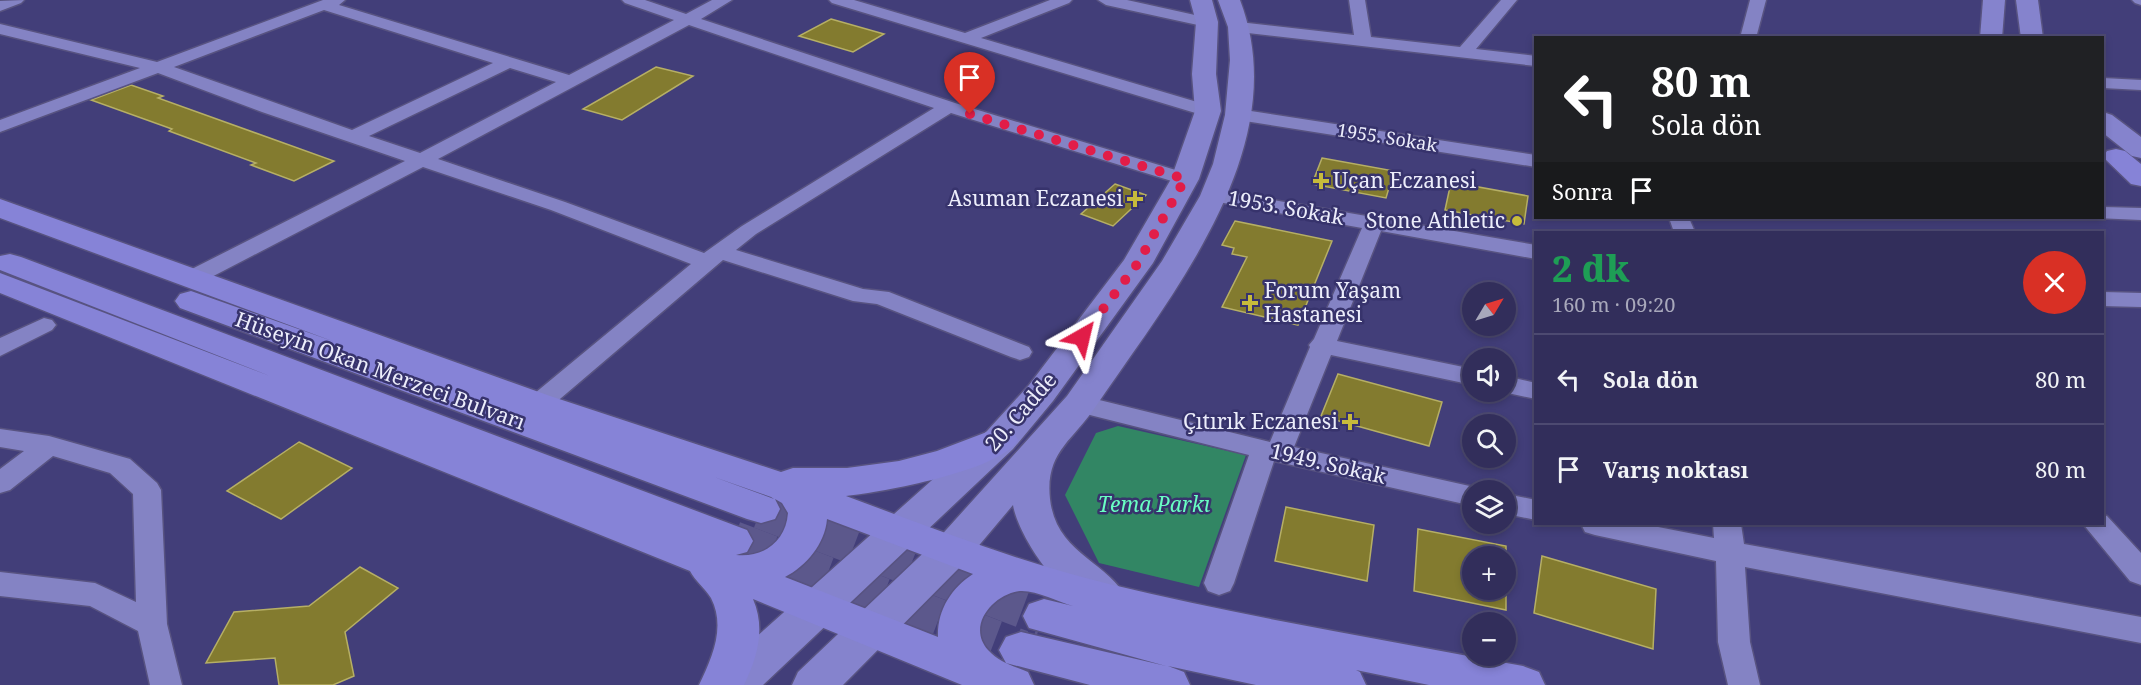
<!DOCTYPE html>
<html lang="tr">
<head>
<meta charset="utf-8">
<style>
	:root { --surface:#322e5b; --page:#3a3661; --text:#f1f3f6; --muted:#a8a8bb; --line:#4d4a71 }
	body { margin:0; font-family:"Noto Serif",serif; background:var(--page); color:var(--text); height:100vh; display:flex; flex-direction:column; font-size:22px; white-space:nowrap }
	* { box-sizing:border-box; margin:0 }
	p { font-size:20px; color:var(--muted) }
	.icon { flex:none; width:33px; height:33px; fill:none; stroke:currentColor; stroke-width:2; stroke-linecap:round; stroke-linejoin:round }
	.map { position:relative; flex:1; overflow:hidden }
	.details { position:absolute; left:1534px; top:231px; width:570px; height:294px; display:flex; flex-direction:column; background:var(--surface); border-radius:0px; box-shadow:0 3px 9px #0003,0 0 0 2px var(--line) }
	.details>* { flex:none }
	.banner { position:absolute; left:1534px; top:36px; width:570px; height:183px; border-radius:0px; box-shadow:0 3px 9px #0003,0 0 0 2px var(--line); background:#202124; color:#fff; overflow:hidden }
	.needle { width:39px; rotate:52deg }
	.tools { position:absolute; left:1462px; top:282px; display:grid; gap:12px }
	.tools a { display:grid; place-items:center; width:54px; height:54px; border-radius:50%; background:var(--surface); box-shadow:0 3px 9px #0003,0 0 0 2px var(--line); font-size:30px }
	.pin { position:absolute; display:grid; place-items:center; width:51px; height:51px; color:#fff; margin:-62px -26px; border-radius:50% 50% 50% 0; rotate:-45deg; box-shadow:0 0 6px #0007 }
	.pin .icon { rotate:45deg }
	.me { position:absolute; width:66px; margin:-33px; rotate:37deg; stroke-linejoin:round; filter:drop-shadow(0 0 4px #0008) }
	.turn { display:flex; align-items:center; gap:21px; height:126px; padding:0 18px; font-size:27px }
	.turn .icon { width:78px; height:78px; stroke-width:2.5 }
	.turn b { display:block; font-size:42px; line-height:51px }
	.then { display:flex; align-items:center; height:57px; padding:0 18px; background:#0003; gap:12px; font-size:22px }
	.round { display:grid; place-items:center; flex:none; width:63px; height:63px; border-radius:32px; background:var(--page) }
	.head { display:flex; align-items:center; justify-content:space-between; height:102px; padding:0 18px }
	h1 { font-size:36px; font-weight:800; line-height:45px; color:#1e9e55 }
	ul { padding:0; list-style:none }
	li { display:flex; align-items:center; gap:18px; height:90px; padding:0 18px; border-top:2px solid var(--line) }
	li div { flex:1 }
	li b { display:block; font-size:22px }
	li em { font-style:normal }
	.map>svg:first-child { display:block }
	.green { fill:#328664 }
	.building { fill:#837b2f; stroke:#b6af65; stroke-width:1.5 }
	.lines { fill:none; stroke-linecap:round; stroke-linejoin:round }
	.primary-tunnel { stroke:#5c588c; stroke-width:40; stroke-dasharray:40 20; stroke-linecap:butt }
	.street-casing { stroke:#585381; stroke-width:3 }
	.secondary-casing { stroke:#585381; stroke-width:3 }
	.primary-casing { stroke:#585381; stroke-width:3 }
	.street { fill:#8483c4; fill-rule:evenodd }
	.secondary { fill:#8583cd; fill-rule:evenodd }
	.primary { fill:#8683d7; fill-rule:evenodd }
	.route { stroke:#e11d48; stroke-width:10; stroke-dasharray:0 18 }
	.poi-dot { fill:#c7bb3b; stroke:#37336c; stroke-width:2 }
	.labels { text-anchor:middle; stroke-width:5; stroke-linejoin:round; paint-order:stroke }
	.far-street-label { font-size:18px; fill:#ecedfb; stroke:#37336c }
	.poi-label { font-size:21px; fill:#ecedfb; stroke:#37336c; text-anchor:end }
	.street-label { font-size:21px; fill:#ecedfb; stroke:#37336c }
	.park-label { font-size:21px; font-style:italic; fill:#69ffc3; stroke:#37336c }
</style>
</head>
<body>
<div class="map">
<svg width="2141" height="685" viewBox="0 0 2141 685">
	<rect width="100%" height="100%" fill="#423e79"/>
	<!-- green -->
	<path class="green" d="M1118,426l128,29 -47,132 -100,-24 -34,-68 31,-62z"/>
	<!-- building -->
	<g class="building">
		<path d="M831,19l53,15 -31,18 -54,-16z"/>
		<path d="M656,67l37,9 -71,44 -39,-11z"/>
		<path d="M131,85l32,11 -5,2 176,63 -40,20 -43,-16 5,-2 -87,-32 3,-2 -81,-29z"/>
		<path d="M1322,158l72,13 -8,27 -74,-14z"/>
		<path d="M1451,182l77,14 -4,28 -79,-14z"/>
		<path d="M1115,184l31,11 -33,31 -32,-12z"/>
		<path d="M1235,221l97,20 -34,84 -76,-18 25,-50 -15,-3 2,-6 -12,-3z"/>
		<path d="M1338,374l104,28 -13,44 -108,-30z"/>
		<path d="M299,442l53,26 -71,51 -54,-28z"/>
		<path d="M1286,507l88,18 -7,56 -92,-20z"/>
		<path d="M1418,529l88,17v10h-33v34h33v20l-92,-19z"/>
		<path d="M1542,556l114,33 -3,60 -119,-36z"/>
		<path d="M360,567l38,21 -53,44 9,44 -21,9h-54l-4,-27 -69,5 28,-51 75,-6z"/>
	</g>
	<g class="lines">
		<!-- primary-tunnel -->
		<g class="primary-tunnel">
			<path d="M761,509l283,107"/>
			<path d="M733,541l288,109"/>
		</g>
		<!-- street casing -->
		<g class="street-casing">
			<g id="street">
				<path d="M24,0l-3,3 -21,8v-10z"/>
				<path d="M323,0h22l-6,5 230,70 105,-55 -49,-17 -3,-3h23l41,14 26,-14h20l-31,19 254,84 237,72 3,4 -3,4h-14l-227,-70 -195,121 -20,16 127,39 26,3 140,55 3,5 -3,5 -9,3 -9,-3 -134,-53 -24,-3 -130,-41 -176,150 -9,3 -9,-3 -4,-6 4,-6 162,-134 -140,-54 -128,-43 -223,116 -8,2 -8,-2 -3,-5 3,-5 221,-112 -143,-49 -104,-39 -158,59v-12l140,-52 -140,-34v-10l157,38zM324,10l169,53 -141,67 -178,-63zM689,25l245,83 -192,118 -38,27 -139,-51 -127,-43zM510,68l46,14 -136,71 -51,-17z"/>
				<path d="M829,0h25l111,33 85,-33h22l-3,3 -88,35 233,69 3,4 -3,4h-12l-370,-112z"/>
				<path d="M1098,0h29l86,19 2,3 -8,5 -101,-22z"/>
				<path d="M1349,0h16l6,37 89,10 41,-47h16l-41,49 60,7v10l-297,-34 -8,-5 8,-5 115,13z"/>
				<path d="M1750,0h16l-10,38h-16z"/>
				<path d="M2132,0h9v5l-6,-2z"/>
				<path d="M2103,78l38,2v10l-38,-2z"/>
				<path d="M1238,109l298,46v12l-304,-48 -3,-4 3,-4z"/>
				<path d="M1214,190l322,55v14l-155,-28 -44,110 136,28v16l-142,-30 -37,92 189,42 1,1h-11v16l-199,-45 -40,122 -4,8 -11,4 -11,-4 -4,-8 45,-128 -179,-45 -4,-6 4,-6 9,-3 191,47 40,-95 -1,-2 5,-6 48,-111 -155,-28 -3,-4 3,-4z"/>
				<path d="M2103,207l38,1v12l-45,-2h7z"/>
				<path d="M1669,218h20l6,14h-21z"/>
				<path d="M2103,292l38,1v14l-38,-1z"/>
				<path d="M44,318l8,2 4,5 -4,5 -52,26v-18z"/>
				<path d="M1506,376l30,7v16l-33,-7h3z"/>
				<path d="M0,429l49,7 81,23 27,24 4,7 6,134 15,61h-32l-12,-54 -48,-25 -90,-10v-24l95,11 41,19 -3,-108 -23,-21 -57,-17 -43,34 -10,3v-24l24,-18 -24,-4z"/>
				<path d="M1506,494l30,6v20l-30,-6z"/>
				<path d="M2103,515l4,1 34,37v32l-11,-4 -47,-57h20z"/>
				<path d="M1581,524h62l71,14 -1,-14h28l3,20 397,73v26l-396,-76 5,75 10,43h-32l-10,-43 -2,-81 -121,-26 -10,-3z"/>
			</g>
		</g>
		<!-- secondary casing -->
		<g class="secondary-casing">
			<g id="secondary">
				<path d="M1190,0h22l6,22 -2,52 5,37 -22,68 -46,84 -100,138 -40,48 -250,236h-52l6,-13 270,-241 42,-46 95,-125 47,-81 24,-68 -3,-37 4,-52z"/>
				<path d="M1218,0h22c56,147 -69,295 -146,409 -22,32 -49,44 -44,90 6,55 58,62 78,101l-6,12c-6,2 -12,5 -18,4 -36,-8 -85,-76 -91,-111l-48,57 -122,123h-51l6,-13 139,-132 130,-144 95,-135 38,-65 13,-32 12,-49 5,-55 -2,-33z"/>
				<path d="M1983,0h22l-3,38h-22z"/>
				<path d="M2016,0h22l5,38h-22z"/>
				<path d="M2103,112l9,3 29,22v21l-9,-2 -29,-23z"/>
			</g>
		</g>
		<!-- primary casing -->
		<g class="primary-casing">
			<g id="primary">
				<path d="M2116,149l9,2 16,13v22l-10,-2 -28,-27 4,-6z"/>
				<path d="M0,199l550,197 231,76 12,-4h54l52,-7 38,-10 63,-24 13,4 5,9c-18,31 -136,52 -172,56 86,32 173,66 263,88 136,33 276,56 414,82l16,6 6,13h-116l-73,-15 4,2 6,13h-110l-88,-19 16,6 6,13h-100l-84,-22 -7,-13 7,-13 15,-5 145,34 -137,-38 -6,-12 6,-12 15,-5 29,7c-15,-4 -37,-16 -53,-15 -26,3 -54,34 -32,59 11,12 25,16 40,22l6,13h-72l-209,-86c13,30 4,59 -9,86h-45c13,-27 27,-58 12,-87 -6,-10 -16,-17 -21,-27l-690,-278v-20l270,103 -270,-106v-14l10,-2 11,3 726,273 6,11 -6,11 -11,3c28,3 50,-14 52,-42l-6,-10 -7,-4 5,10 -5,10 -14,4 -14,-4 -567,-211 -5,-7 5,-7 11,-3 144,51 -335,-124zM714,477l57,20 3,2zM827,519l146,55c-22,14 -36,37 -35,63l-153,-60c21,-11 40,-33 42,-58z"/>
			</g>
		</g>
		<!-- street -->
		<use href="#street" class="street"/>
		<!-- secondary -->
		<use href="#secondary" class="secondary"/>
		<!-- primary -->
		<use href="#primary" class="primary"/>
	</g>
	<g class="lines">
		<!-- route -->
		<path class="route" d="M970,114l215,65 -47,84 -56,74"/>
	</g>
	<!-- markers -->
	<g class="poi-dot">
		<path d="M1318 172h6v6h6v6h-6v6h-6v-6h-6v-6h6z"/>
		<path d="M1132 190h6v6h6v6h-6v6h-6v-6h-6v-6h6z"/>
		<circle cx="1517" cy="221" r="6"/>
		<path d="M1247 294h6v6h6v6h-6v6h-6v-6h-6v-6h6z"/>
		<path d="M1347 413h6v6h6v6h-6v6h-6v-6h-6v-6h6z"/>
	</g>
	<g class="labels">
		<!-- far-street labels -->
		<g class="far-street-label">
			<text transform="translate(1387 138) rotate(9)" y="6">1955. Sokak</text>
		</g>
		<!-- poi labels -->
		<g class="poi-label">
			<text x="1333" y="188" text-anchor="start">Uçan Eczanesi</text>
			<text x="1123" y="206">Asuman Eczanesi</text>
			<text x="1505" y="228">Stone Athletic</text>
			<text x="1264" y="298" text-anchor="start">Forum Yaşam<tspan x="1264" dy="24">Hastanesi</tspan></text>
			<text x="1338" y="429">Çıtırık Eczanesi</text>
		</g>
		<!-- street labels -->
		<g class="street-label">
			<text transform="translate(1286 208) rotate(10)" y="7">1953. Sokak</text>
			<text transform="translate(380 371) rotate(20)" y="7">Hüseyin Okan Merzeci Bulvarı</text>
			<text transform="translate(1021 412) rotate(-49)" y="7">20. Cadde</text>
			<text transform="translate(1328 464) rotate(13)" y="7">1949. Sokak</text>
		</g>
		<!-- park labels -->
		<g class="park-label">
			<text x="1154" y="512">Tema Parkı</text>
		</g>
	</g>
</svg>
<div class="tools">
<a><svg class="needle" viewBox="-14 -14 28 28"><path d="M0-13l5 13h-10z" fill="#e53935"/><path d="M0 13l5-13h-10z" fill="#a8a8bb"/></svg></a>
<a><svg class="icon" aria-label="sound" viewBox="0 0 24 24"><path d="M4 9h4l5-4v14l-5-4H4zM17 9q2 3 0 6"/></svg></a>
<a><svg class="icon" aria-label="search" viewBox="0 0 24 24"><circle cx="10" cy="10" r="6"/><path d="M15 15l6 6"/></svg></a>
<a><svg class="icon" aria-label="layers" viewBox="0 0 24 24"><path d="M12 4l9 5-9 5-9-5zM3 14l9 5 9-5"/></svg></a>
<a>+</a>
<a>−</a>
</div>
<div class="pin" style="left:970px;top:114px;background:#d93025"><svg class="icon" aria-label="arrive" viewBox="0 0 24 24"><path d="M6 21V4h12l-3 4 3 4H6"/></svg></div>
<svg class="me" style="left:1082px;top:337px" viewBox="-20 -20 40 40"><path d="M0-17L14 15 0 8-14 15z" fill="#e11d48" stroke="#fff" stroke-width="4"/></svg>
<div class="banner">
<div class="turn"><svg class="icon" aria-label="left" viewBox="0 0 24 24"><path d="M17 20v-9H6M10 6l-5 5 5 5"/></svg><div><b>80 m</b>Sola dön</div></div>
<div class="then">Sonra<svg class="icon" aria-label="arrive" viewBox="0 0 24 24"><path d="M6 21V4h12l-3 4 3 4H6"/></svg></div>
</div>
<section class="details">
<div class="head"><div><h1>2 dk</h1><p>160 m · 09:20</p></div><a class="round" style="background:#d93025;color:#fff"><svg class="icon" aria-label="close" viewBox="0 0 24 24"><path d="M6 6l12 12M18 6L6 18"/></svg></a></div>
<ul>
<li><svg class="icon" aria-label="left" viewBox="0 0 24 24"><path d="M17 20v-9H6M10 6l-5 5 5 5"/></svg><div><b>Sola dön</b></div><em>80 m</em></li>
<li><svg class="icon" aria-label="arrive" viewBox="0 0 24 24"><path d="M6 21V4h12l-3 4 3 4H6"/></svg><div><b>Varış noktası</b></div><em>80 m</em></li>
</ul>
</section>
</div>
</body>
</html>
